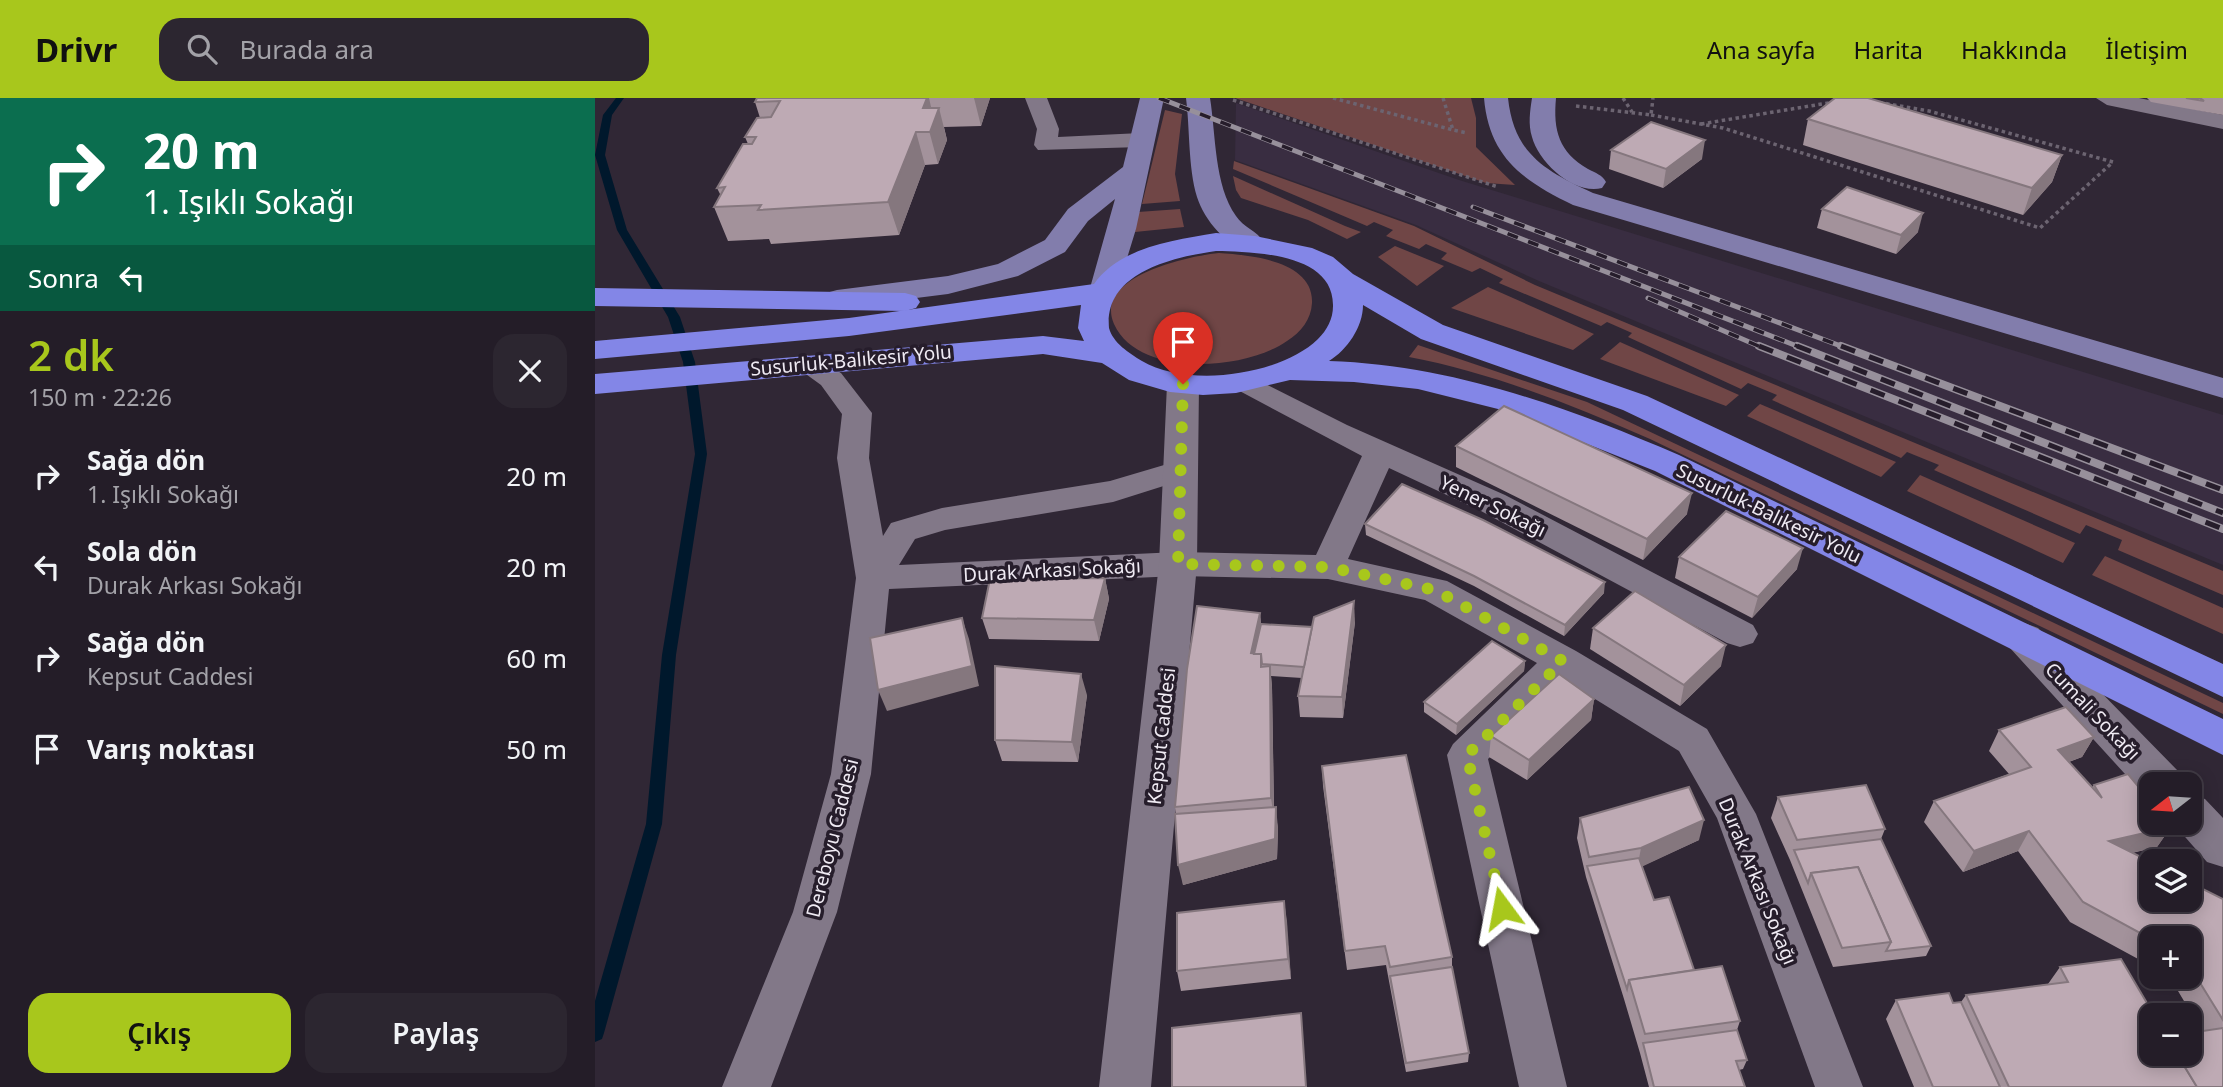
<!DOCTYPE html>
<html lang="tr">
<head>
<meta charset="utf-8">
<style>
	:root { --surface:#241d28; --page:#2c2630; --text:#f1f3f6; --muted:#a3a2a8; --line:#413b45; --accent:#a8c71c }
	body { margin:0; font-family:"Noto Sans",sans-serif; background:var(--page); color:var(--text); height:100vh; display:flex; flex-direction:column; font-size:26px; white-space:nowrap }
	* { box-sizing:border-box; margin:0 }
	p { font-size:23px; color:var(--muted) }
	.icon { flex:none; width:38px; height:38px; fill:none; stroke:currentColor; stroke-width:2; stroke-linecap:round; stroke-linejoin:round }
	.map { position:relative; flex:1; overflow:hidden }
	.sheet { display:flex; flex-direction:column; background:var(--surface); width:595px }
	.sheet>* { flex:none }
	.guide { background:#0b6e4f; color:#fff; overflow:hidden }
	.needle { width:46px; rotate:253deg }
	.tools { position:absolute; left:1544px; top:674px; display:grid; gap:14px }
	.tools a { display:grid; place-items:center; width:63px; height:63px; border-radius:14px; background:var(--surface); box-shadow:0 4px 18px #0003,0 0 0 2px var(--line); font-size:35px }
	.pin { position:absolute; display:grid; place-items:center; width:60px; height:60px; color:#fff; margin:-72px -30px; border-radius:50% 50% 50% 0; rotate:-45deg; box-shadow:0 0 7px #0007 }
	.pin .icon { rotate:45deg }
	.me { position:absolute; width:77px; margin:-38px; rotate:347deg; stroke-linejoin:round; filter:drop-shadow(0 0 5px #0008) }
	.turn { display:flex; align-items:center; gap:24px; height:147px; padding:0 28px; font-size:32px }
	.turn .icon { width:91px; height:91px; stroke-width:2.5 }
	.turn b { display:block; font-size:49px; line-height:60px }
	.then { display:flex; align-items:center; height:66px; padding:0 28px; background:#0003; gap:14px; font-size:26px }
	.round { display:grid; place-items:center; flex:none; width:74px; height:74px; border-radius:21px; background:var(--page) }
	.headline { display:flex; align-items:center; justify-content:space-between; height:119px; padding:0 28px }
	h1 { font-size:42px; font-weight:600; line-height:52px; color:var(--accent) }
	.cta { display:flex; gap:14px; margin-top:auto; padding:14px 28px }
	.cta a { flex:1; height:80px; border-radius:21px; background:var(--accent); color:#111; font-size:28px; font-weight:600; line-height:80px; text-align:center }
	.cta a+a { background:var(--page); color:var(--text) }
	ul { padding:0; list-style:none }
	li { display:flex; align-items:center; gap:21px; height:91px; padding:0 28px }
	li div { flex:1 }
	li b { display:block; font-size:26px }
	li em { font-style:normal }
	header { display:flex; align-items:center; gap:42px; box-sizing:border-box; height:98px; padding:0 35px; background:var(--accent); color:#111 }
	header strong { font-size:33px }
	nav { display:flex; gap:38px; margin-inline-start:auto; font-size:24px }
	.search { width:490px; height:63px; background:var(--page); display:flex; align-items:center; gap:18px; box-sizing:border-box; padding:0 24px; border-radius:21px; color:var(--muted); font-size:26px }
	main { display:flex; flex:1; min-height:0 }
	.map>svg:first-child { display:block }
	.built { fill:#392d41 }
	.green { fill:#704646 }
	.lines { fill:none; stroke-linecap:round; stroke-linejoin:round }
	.stream { fill:#00182c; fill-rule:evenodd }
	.path { stroke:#6c6471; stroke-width:3.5; stroke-dasharray:3.5 3.5; stroke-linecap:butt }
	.minor { fill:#827888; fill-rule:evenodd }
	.tertiary { fill:#827888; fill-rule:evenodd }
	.secondary { fill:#827dac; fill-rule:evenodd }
	.trunk { fill:#8386e7; fill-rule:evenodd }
	.rail-far1-casing { stroke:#97909b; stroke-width:5 }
	.rail-casing { stroke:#97909b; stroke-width:8 }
	.rail-far1 { stroke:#261d2b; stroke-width:3.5; stroke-dasharray:11; stroke-linecap:butt }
	.rail { stroke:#261d2b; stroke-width:5; stroke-dasharray:15; stroke-linecap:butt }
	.wall { fill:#a3929b }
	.shaded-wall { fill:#85777e }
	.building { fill:#beaab4; stroke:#85777e; stroke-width:2 }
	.route { stroke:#a8c71c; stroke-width:12; stroke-dasharray:0 21.6 }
	.labels { text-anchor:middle; stroke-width:7; stroke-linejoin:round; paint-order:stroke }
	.street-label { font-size:19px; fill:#efeaf3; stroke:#261d2b }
</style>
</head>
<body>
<header>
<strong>Drivr</strong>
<div class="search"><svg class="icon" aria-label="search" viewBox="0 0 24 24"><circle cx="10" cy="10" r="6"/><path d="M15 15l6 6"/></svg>Burada ara</div>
<nav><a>Ana sayfa</a><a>Harita</a><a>Hakkında</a><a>İletişim</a></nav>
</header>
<main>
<section class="sheet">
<div class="guide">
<div class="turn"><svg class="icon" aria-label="right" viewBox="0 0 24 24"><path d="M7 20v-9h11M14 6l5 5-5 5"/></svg><div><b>20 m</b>1. Işıklı Sokağı</div></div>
<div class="then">Sonra<svg class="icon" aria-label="left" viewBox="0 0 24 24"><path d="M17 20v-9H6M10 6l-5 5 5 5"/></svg></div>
</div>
<div class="headline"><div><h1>2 dk</h1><p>150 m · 22:26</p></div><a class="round"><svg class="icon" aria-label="close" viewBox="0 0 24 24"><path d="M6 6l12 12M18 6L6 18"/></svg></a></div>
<ul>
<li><svg class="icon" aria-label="right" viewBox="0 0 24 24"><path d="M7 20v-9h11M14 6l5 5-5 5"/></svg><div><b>Sağa dön</b><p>1. Işıklı Sokağı</p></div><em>20 m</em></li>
<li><svg class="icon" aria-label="left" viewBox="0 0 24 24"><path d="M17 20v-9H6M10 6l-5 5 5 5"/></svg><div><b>Sola dön</b><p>Durak Arkası Sokağı</p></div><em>20 m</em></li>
<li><svg class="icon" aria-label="right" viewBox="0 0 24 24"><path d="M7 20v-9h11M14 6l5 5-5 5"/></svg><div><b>Sağa dön</b><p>Kepsut Caddesi</p></div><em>60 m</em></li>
<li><svg class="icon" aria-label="arrive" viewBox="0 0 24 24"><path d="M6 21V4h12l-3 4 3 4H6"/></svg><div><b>Varış noktası</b></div><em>50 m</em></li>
</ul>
<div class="cta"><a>Çıkış</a><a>Paylaş</a></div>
</section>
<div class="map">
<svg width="1628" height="989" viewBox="0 0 1628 989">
	<rect width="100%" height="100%" fill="#302735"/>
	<!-- built -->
	<path class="built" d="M641,5l223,77 764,235v150l-684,-284 -123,-56 -181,-65z"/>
	<!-- green -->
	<g class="green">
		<path d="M640,0h236l5,20v29l39,38 -29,-2z"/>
		<path d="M570,12l17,4 -7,60 5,27 -38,3z"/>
		<path d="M639,63l180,65 121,59 688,286v24l-105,-45 4,-10 -36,-15 -6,9 -146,-64 5,-5 -32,-13 -6,6 -129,-58 5,-5 -29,-12 -7,6 -113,-52 4,-4 -25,-11 -6,4 -102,-43 4,-4 -23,-11 -8,4 -31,-13 6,-6 -21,-9 -7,5 -33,-13 7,-6 -19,-8 -7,4 -134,-57z"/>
		<path d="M638,78l112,50 16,6 -14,7 -39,-19 -67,-22 -5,-8z"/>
		<path d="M585,111l4,18 -49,5 3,-20z"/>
		<path d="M800,148l49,20 -27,20 -39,-29z"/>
		<path d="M624,155c29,2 95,7 93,50 -1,17 -11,29 -25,38 -41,29 -148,38 -173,-17 -21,-48 75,-68 105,-71z"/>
		<path d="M893,189l106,47 -21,16 -122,-42z"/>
		<path d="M1025,244l119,53 -13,11 -126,-47z"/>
		<path d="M823,247l169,57 636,301v11l-573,-275c-78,-34 -157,-66 -241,-82z"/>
		<path d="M1165,306l136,58 -15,15 -134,-61z"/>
		<path d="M1325,377l155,68 -12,20 -156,-72z"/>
		<path d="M1510,458l118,52v26l-131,-59z"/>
	</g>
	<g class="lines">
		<!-- stream -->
		<path class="stream" d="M21,0h8l-12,17 -7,40 22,75 53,87 15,45 12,92 -31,201 -14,169 -58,209 -2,6 -7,3v-41l51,-177 16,-169 33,-201 -12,-92 -15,-45 -51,-87 -22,-75 8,-40z"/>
		<!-- path -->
		<g class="path">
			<path d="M738,0l120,32"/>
			<path d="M848,0l10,32 14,3"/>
			<path d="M1028,0l9,14"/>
			<path d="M638,2l265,87"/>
			<path d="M981,8l75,9 2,-17"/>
			<path d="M1056,17l72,13 317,100 73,-66 -184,-51 -52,-9"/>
			<path d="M1106,26l133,-22"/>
		</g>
		<!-- minor -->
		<g class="minor">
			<path d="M430,0h22l12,31 -1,8 83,-4 8,2 4,5 -4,5 -8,2 -103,3 -4,-5 3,-16z"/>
			<path d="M1501,0h43l84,17v14l-116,-24z"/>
			<path d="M212,257l34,18 31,40 -3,45 14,78 8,-13 51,-15 168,-27 71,-21 11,3 5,7 -5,7 -79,25 -168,28 -30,9 -16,26 279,-13 138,3 46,-99 -128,-68 -5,-6 5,-6 10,-3 103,52 158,70 248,130 5,9 -5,9 -13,4 -13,-4 -246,-132 -92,-43 -41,91 99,22 129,70 131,78 49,85 107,273h-48l-98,-269 -38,-67 -113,-70 -78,78 79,328h-48l-72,-332 6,-11 84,-81 -112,-63 -97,-21 -150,-3 -289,13 -18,185 -34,138 -66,175h-49l71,-175 38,-138 25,-196 -19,-120 5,-44 -21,-29 -29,-21 5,-6z"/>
		</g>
		<!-- tertiary -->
		<g class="tertiary">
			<path d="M588,276l11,3 5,7 -2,180 -46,523h-52l60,-523 8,-180 5,-7z"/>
			<path d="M1429,525l14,5 140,143 6,13h-33v14l-5,-1 -136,-149 -6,-10 6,-10z"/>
			<path d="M1594,696l16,5 18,19v49l-16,-5 -35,-40h17z"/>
		</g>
		<!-- secondary -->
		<g class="secondary">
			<path d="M545,0h24l-28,131 -20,65 -11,3 -11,-3 -4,-6 25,-89 -27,22 -23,31 -47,24 -70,18 -111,14 -11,-3 -4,-6 4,-6 11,-3 111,-14 50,-12 47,-24 23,-31 55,-42z"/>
			<path d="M591,0h24c6,37 4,87 26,118 7,11 21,15 28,26l-4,6c-28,7 -55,-26 -63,-51 -9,-30 -7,-68 -11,-99z"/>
			<path d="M889,0h24c6,56 37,73 85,95l630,185v20l-650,-193c-50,-24 -84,-48 -89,-107z"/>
			<path d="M937,0h24c-3,33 3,54 32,71 8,4 14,6 18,13l-4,6c-28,7 -63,-25 -70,-51 -4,-13 -2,-26 0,-39z"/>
		</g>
		<!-- trunk -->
		<g class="trunk">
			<path d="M621,135l39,3 57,12 21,9 20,17 90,51 204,71 576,268v33l-600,-287 -202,-71 -58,-34c0,22 -16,45 -34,56 123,4 238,46 350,94l544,264v36l-568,-284 -153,-61 -84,-21 -64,-7 -64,-2 -54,13 -33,2 -33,-3 -41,-12 -27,-17 -59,-9 -448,40v-20l448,-38 41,5 -6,-13 3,-23 -232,31 -254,23v-18l254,-23 245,-34c26,-37 80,-44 122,-51zM621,153c38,1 118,2 117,55 0,13 -6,24 -15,33 -38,37 -131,49 -176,22 -13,-8 -29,-18 -33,-33 -5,-56 65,-71 107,-77z"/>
			<path d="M0,190l310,5 11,3 4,6 -4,6 -11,3 -310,-5z"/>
		</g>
		<!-- rail-far1 casing -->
		<g class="rail-far1-casing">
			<g id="rail-far1">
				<path d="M564,0l643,250"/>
				<path d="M878,109l373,141"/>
				<path d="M1053,200l115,50"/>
			</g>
		</g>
		<!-- rail casing -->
		<g class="rail-casing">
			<g id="rail">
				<path d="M1164,248l464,183"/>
				<path d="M1202,248l426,167"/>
				<path d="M1246,248l382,144"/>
			</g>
		</g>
		<!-- rail-far1 -->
		<use href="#rail-far1" class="rail-far1"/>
		<!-- rail -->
		<use href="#rail" class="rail"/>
	</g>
	<!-- wall -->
	<g class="wall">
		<path d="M162,0h233l-9,28 -37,1 3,13 -9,24 -13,1 -26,70 -128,9 -2,-5 -41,2 -14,-34 7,-11 -4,-8 31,-44 -3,-7 15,-19 -5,-16z"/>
		<path d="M1552,0h76v17l-72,-13z"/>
		<path d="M1213,21l254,36 -10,27 -29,33 -220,-70z"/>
		<path d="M1016,52l91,9 -39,29 -54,-19z"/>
		<path d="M1227,111l96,23 -22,22 -79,-26z"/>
		<path d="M861,348l231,68 -44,46 -187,-93z"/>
		<path d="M770,426l239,69 -40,43 -90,-50 -108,-51z"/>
		<path d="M1084,459l118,12 -45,49 -77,-40z"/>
		<path d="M510,480l4,21 -10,42 -110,-2 -7,-21z"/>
		<path d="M665,515l1,11 51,3 43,-5 -12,96 -43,-1 -2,-21 4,-18 -31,-2 1,11 2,120 4,21 -1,31 -94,26 -8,-78z"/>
		<path d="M998,530l128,38 -41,40 -90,-57z"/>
		<path d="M930,563l-1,10 -68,64 -32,-23v-10z"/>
		<path d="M492,597l-9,67 -76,-1 -7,-21z"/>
		<path d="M999,601l-3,21 -64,60 -38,-23 2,-21z"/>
		<path d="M1404,632l95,7 -12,20 -13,5 23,26 2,-3 77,42 -14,20 -25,6 91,46v188h-309l-28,-68 10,-19 57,3 8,-1 5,-7 82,-11 12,-17 91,87 51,-23 -33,-55h20v-38h-38v28l-81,-44 -52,-71 -55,21 -39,-50 10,-21 75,-27 -20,-23z"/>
		<path d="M727,668l130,191v10l17,86 -1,9 -62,10 -20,-107 -39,5 -24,-184z"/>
		<path d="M1183,699l107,32 -4,10 50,107 -5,10 -93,11 -43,-107 -19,-42z"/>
		<path d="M985,720l119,22 -57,26 12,34 40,70 46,51 -3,9 10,30 -4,9 -4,1 6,17h-96l-9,-34 -16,-54 -38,-122 -9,-39z"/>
		<path d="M689,803l7,78 -110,12 -4,-20z"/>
	</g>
	<!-- shaded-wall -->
	<g class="shaded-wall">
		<path d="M332,0h2l5,22 5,-12 8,32 -9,24 -15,-56z"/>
		<path d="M379,0h16l-9,28z"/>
		<path d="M321,34l9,33 -26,70 -11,-33z"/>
		<path d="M1110,42l-3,19 -39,29 3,-19z"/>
		<path d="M1467,57l-10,27 -29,33 9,-27z"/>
		<path d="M1328,115l-5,19 -22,22 5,-19z"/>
		<path d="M1097,395l-5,21 -44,46 4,-21z"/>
		<path d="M1208,450l-6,21 -45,49 6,-21z"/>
		<path d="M510,480l4,21 -10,42 -5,-21z"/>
		<path d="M1010,484l-1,11 -40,43 1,-11z"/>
		<path d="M759,503l1,21 -12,96 -1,-21z"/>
		<path d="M665,515l2,21 -6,30 -5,-11z"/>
		<path d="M367,520l7,21 10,47 -92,25 -9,-21z"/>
		<path d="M1131,547l-5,21 -41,40 4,-21z"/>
		<path d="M930,563l-1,10 -68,64 1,-11z"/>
		<path d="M675,568l2,21 2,131 -3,-20z"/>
		<path d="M486,576l6,21 -9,67 -6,-20z"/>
		<path d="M999,601l-3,21 -64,60 2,-20z"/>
		<path d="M1499,639l-12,20 -36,13 12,-20z"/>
		<path d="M681,709l2,21 -1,31 -94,26 -5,-20z"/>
		<path d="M1109,722l-5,20 -62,29 4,-21z"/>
		<path d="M1576,729l-14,20 -61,14 13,-20z"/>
		<path d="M1434,733l-11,20 -55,21 11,-21z"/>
		<path d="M689,803l3,20 4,58 -3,-20z"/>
	</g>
	<!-- building -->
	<g class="building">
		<path d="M162,0h170l-4,10h16l-9,24h-14l-28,70 -130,8 3,-5 -47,2 11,-20 -8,1 26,-44h9l4,-7h-11l12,-19 14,-1 9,-16 -25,1z"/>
		<path d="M1240,0h33l194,57 -30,33 -224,-69z"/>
		<path d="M1591,0h14l4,3z"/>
		<path d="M1056,24l54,18 -39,29 -55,-19z"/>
		<path d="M1252,89l76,26 -22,22 -79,-26z"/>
		<path d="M909,308l188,87 -45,46 -191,-93z"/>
		<path d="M807,386l81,36 122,62 -40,43 -91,-49 -109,-52z"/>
		<path d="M1131,413l77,37 -45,49 -79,-40z"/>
		<path d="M510,480l-11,42 -112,-2 8,-39z"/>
		<path d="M1040,493l91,54 -42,40 -91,-57z"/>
		<path d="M759,503l-12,96 -44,-1 16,-79z"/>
		<path d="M602,508l63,7 -9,40 10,1v13l9,-1 1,132 -96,9 12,-138z"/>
		<path d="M367,520l10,48 -94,24 -8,-52z"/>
		<path d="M666,526l51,3 -8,40 -42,-3 -1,-10h-7z"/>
		<path d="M897,543l33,20 -68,63 -33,-22z"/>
		<path d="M400,568l86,8 -9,68 -77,-2z"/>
		<path d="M964,576l35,25 -65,61 -38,-24z"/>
		<path d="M1471,609l28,30 -36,13 44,48 -8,-13 34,-11 23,28v20h16l4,5 -62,14 42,21v38h38v-18l34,17v121l-34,-55v-27l-38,1 -68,-37 -54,-71 -55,20 -40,-50 97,-34 -32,-37z"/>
		<path d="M811,657l46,202 -62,10 -5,-21 -40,5 -23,-185z"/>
		<path d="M1271,687l19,44 -88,11 -19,-43z"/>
		<path d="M1094,689l15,33 -63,28 -52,9 -9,-39z"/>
		<path d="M681,709l-1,32 -97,26 -3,-51z"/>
		<path d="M1286,741l50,107 -45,5 5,-9 -33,-75 -47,6 -3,10 -14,-33z"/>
		<path d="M1044,760l15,42 15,-3 25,73 -65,10 -2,9 -40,-123z"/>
		<path d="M1263,769l33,75 -49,6 -31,-75z"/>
		<path d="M689,803l4,58 -111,12v-58z"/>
		<path d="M1526,861l33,56h-3v39h26l20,33h-188l-43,-92 102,-13 -8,-15z"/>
		<path d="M1127,868l18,55 -95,13 -16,-54z"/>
		<path d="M857,869l17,86 -63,10 -16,-87z"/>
		<path d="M1354,895l4,10 8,-1 39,85h-67l-37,-87z"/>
		<path d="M706,915l5,74h-134v-59z"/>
		<path d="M1628,930v59h-26l-20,-33h12v-21z"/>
		<path d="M1142,932l10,30 -11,1 9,26h-91l-11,-44z"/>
	</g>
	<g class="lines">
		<!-- route -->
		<path class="route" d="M588,286l-5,180 150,3 107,23 128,71 -96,94 35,153"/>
	</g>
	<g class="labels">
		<!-- street labels -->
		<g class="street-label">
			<text transform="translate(256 262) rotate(-5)" y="7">Susurluk-Balıkesir Yolu</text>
			<text transform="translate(898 408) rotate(26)" y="7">Yener Sokağı</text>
			<text transform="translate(1174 415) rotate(26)" y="7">Susurluk-Balıkesir Yolu</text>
			<text transform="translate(457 472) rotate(-3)" y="7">Durak Arkası Sokağı</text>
			<text transform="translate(1498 613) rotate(46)" y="7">Cumali Sokağı</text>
			<text transform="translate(566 638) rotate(-84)" y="7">Kepsut Caddesi</text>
			<text transform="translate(237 740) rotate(-76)" y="7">Dereboyu Caddesi</text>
			<text transform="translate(1163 783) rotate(68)" y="7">Durak Arkası Sokağı</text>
		</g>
	</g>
</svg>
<div class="tools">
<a><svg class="needle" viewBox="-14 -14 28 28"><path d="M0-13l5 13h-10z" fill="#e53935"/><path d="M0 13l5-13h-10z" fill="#a3a2a8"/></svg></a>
<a><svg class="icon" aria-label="layers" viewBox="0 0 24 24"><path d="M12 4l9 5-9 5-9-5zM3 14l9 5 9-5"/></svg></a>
<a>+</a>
<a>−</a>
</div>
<div class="pin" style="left:588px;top:286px;background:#d93025"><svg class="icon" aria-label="arrive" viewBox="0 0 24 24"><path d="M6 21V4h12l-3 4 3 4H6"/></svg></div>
<svg class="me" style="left:907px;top:810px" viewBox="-20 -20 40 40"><path d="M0-17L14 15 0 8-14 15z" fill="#a8c71c" stroke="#fff" stroke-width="4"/></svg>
</div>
</main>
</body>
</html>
